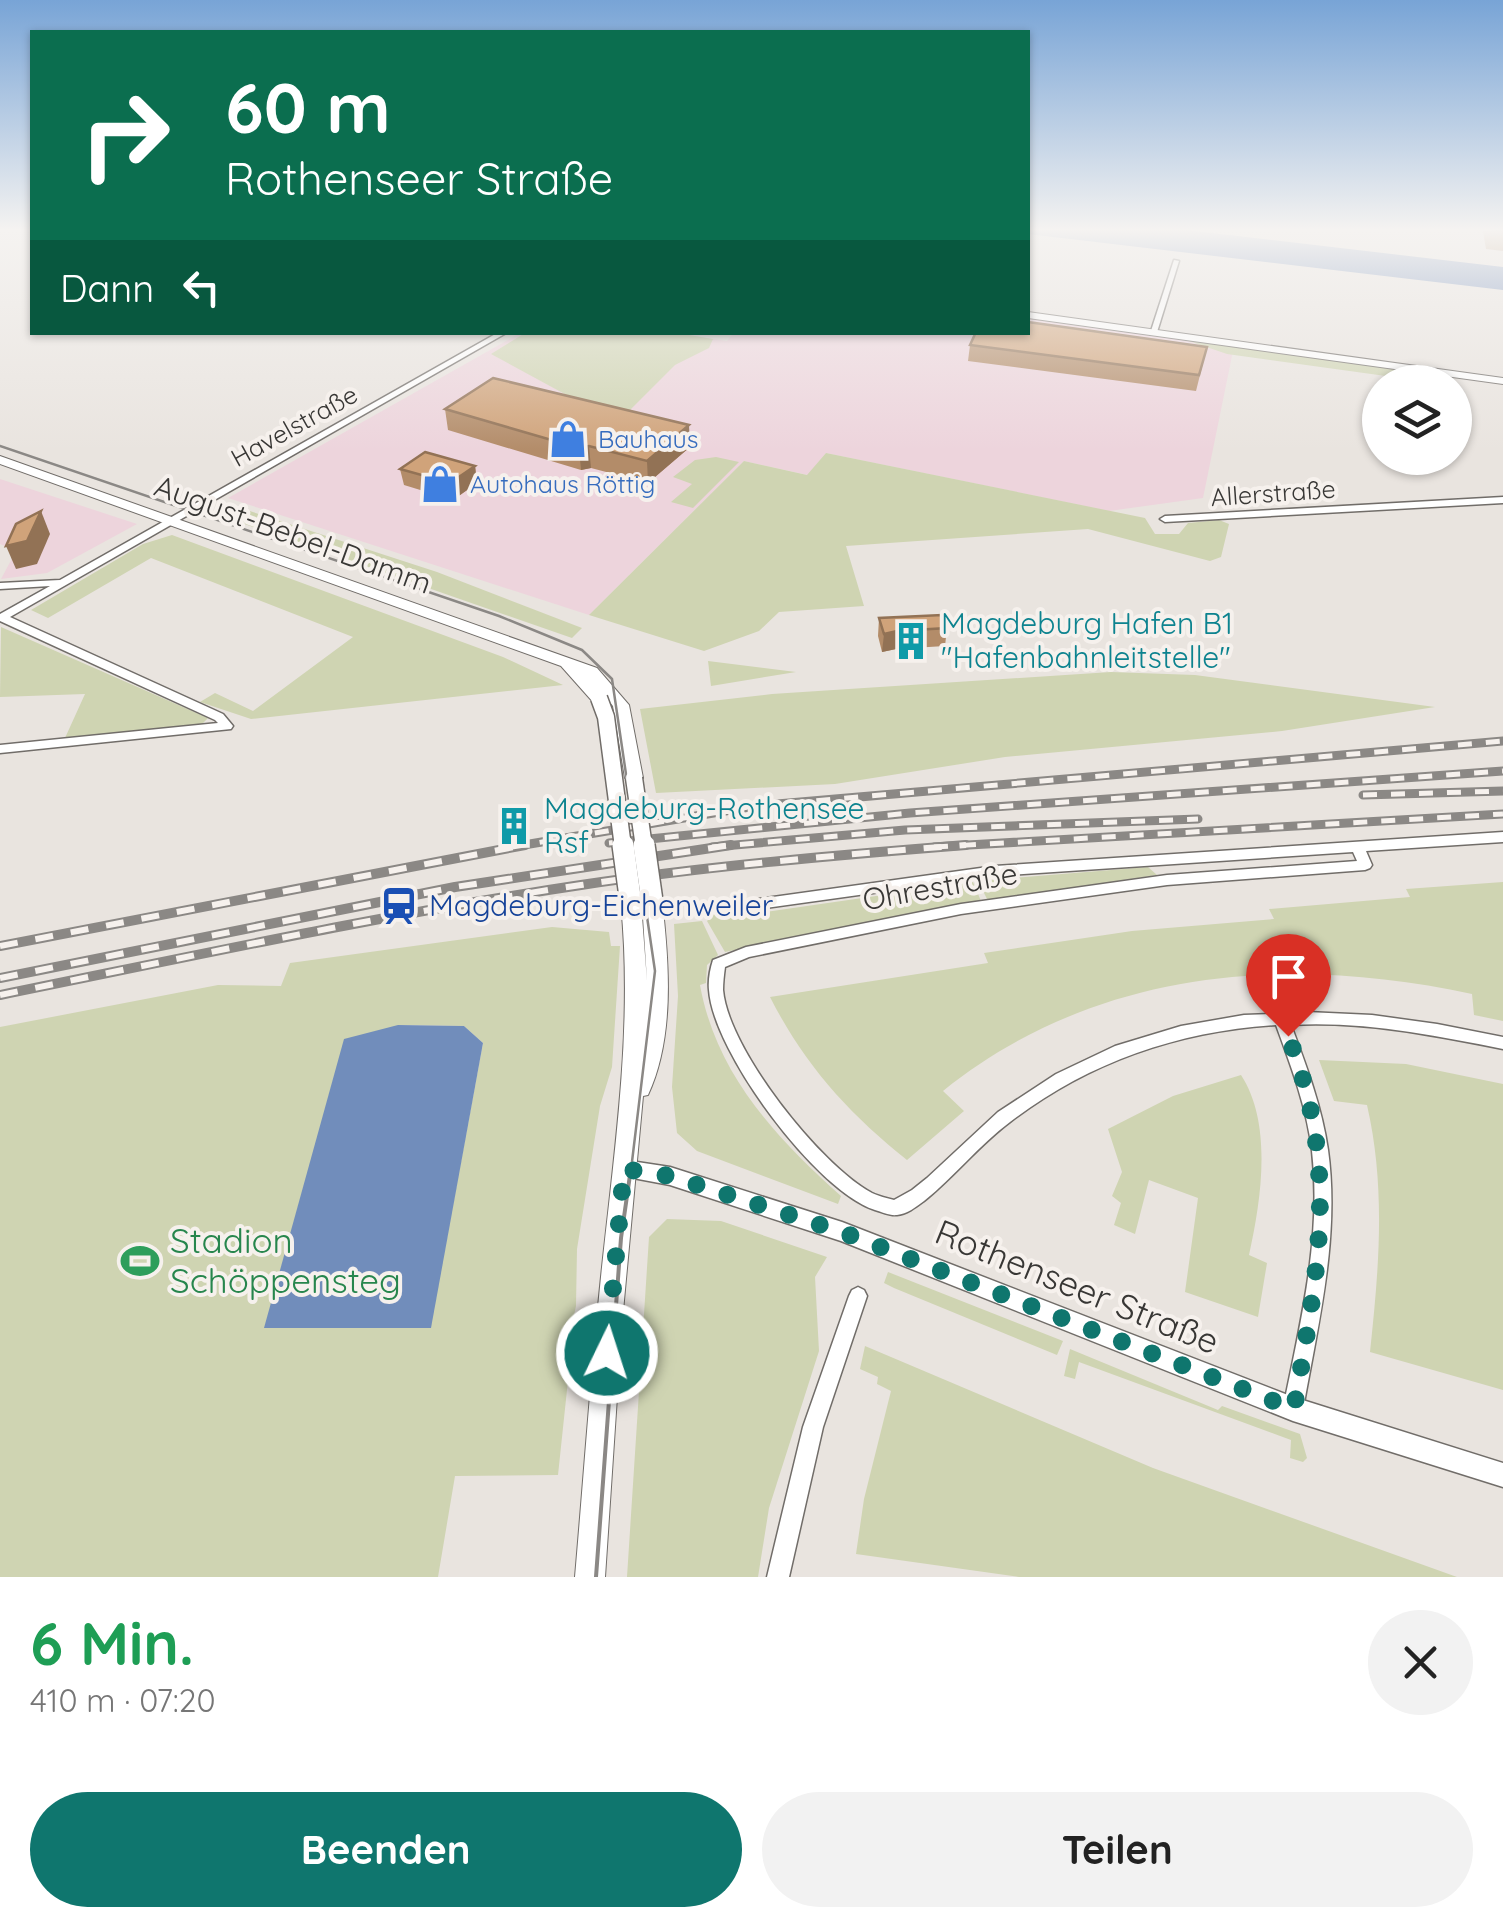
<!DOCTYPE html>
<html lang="de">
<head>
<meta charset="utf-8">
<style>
	:root { --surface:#fff; --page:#f2f2f2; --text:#222; --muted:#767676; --accent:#0f766e }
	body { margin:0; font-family:Quicksand,sans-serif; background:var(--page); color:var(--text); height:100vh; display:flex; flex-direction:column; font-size:38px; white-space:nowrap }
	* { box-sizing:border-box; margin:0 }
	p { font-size:32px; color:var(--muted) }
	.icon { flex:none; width:55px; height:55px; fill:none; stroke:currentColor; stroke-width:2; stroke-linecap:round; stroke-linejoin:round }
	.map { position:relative; height:1577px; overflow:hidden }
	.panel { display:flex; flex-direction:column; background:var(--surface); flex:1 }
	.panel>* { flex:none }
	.banner { position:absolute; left:30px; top:30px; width:1000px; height:305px; border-radius:0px; box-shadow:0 2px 8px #0004; background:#0b6e4f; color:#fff; overflow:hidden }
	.fabs { position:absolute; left:1362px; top:365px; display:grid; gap:20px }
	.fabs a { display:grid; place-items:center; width:110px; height:110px; border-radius:50%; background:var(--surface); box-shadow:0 2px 8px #0004; font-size:50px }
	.pin { position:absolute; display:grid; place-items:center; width:85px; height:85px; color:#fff; margin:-102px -42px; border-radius:50% 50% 50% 0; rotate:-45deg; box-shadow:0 0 10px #0007 }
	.pin .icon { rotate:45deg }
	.me { position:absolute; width:110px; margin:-55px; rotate:4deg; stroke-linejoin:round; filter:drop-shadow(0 0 8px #0008) }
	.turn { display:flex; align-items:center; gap:35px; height:210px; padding:0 30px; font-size:45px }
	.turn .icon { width:130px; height:130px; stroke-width:2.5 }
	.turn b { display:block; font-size:70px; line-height:85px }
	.then { display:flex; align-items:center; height:95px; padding:0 30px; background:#0003; gap:20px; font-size:38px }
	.round { display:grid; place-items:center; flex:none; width:105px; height:105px; border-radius:52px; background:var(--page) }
	.summary { display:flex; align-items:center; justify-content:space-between; height:170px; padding:0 30px }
	h1 { font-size:60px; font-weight:700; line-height:75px; color:#1e9e55 }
	.action { display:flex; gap:20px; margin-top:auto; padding:20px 30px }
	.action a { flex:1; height:115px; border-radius:60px; background:var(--accent); color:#fff; font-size:40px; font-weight:700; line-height:115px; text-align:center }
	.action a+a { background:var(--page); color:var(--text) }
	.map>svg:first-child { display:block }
	.commercial { fill:#edd4dc }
	.green { fill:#cfd4b2; fill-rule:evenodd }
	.water { fill:#718dbb }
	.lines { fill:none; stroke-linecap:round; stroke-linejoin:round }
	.minor-casing { stroke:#716d69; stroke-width:3 }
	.tertiary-casing { stroke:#716d69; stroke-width:3 }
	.secondary-casing { stroke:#716d69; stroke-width:2 }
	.minor { fill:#fff; fill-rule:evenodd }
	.tertiary { fill:#fff; fill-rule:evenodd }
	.secondary { fill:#fff; fill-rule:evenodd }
	.tram-far1 { stroke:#8b8885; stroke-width:2.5 }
	.tram { stroke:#8b8885; stroke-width:4 }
	.rail-far1-casing { stroke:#8b8885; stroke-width:9 }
	.rail-casing { stroke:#8b8885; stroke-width:10 }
	.rail-far1 { stroke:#f6f1ed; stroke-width:5; stroke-dasharray:14; stroke-linecap:butt }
	.rail { stroke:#f6f1ed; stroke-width:6; stroke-dasharray:18; stroke-linecap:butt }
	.secondary-bridge-far1-casing { stroke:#716d69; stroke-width:19; stroke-linecap:butt }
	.secondary-bridge-casing { stroke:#716d69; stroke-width:24; stroke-linecap:butt }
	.secondary-bridge-far1 { stroke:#fff; stroke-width:16 }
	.secondary-bridge { stroke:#fff; stroke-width:21 }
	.wall { fill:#b38c69 }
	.shaded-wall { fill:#927255 }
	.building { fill:#d0a37a; stroke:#927255; stroke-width:2.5 }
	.route { stroke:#0f766e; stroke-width:18; stroke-dasharray:0 32.4 }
	.labels { text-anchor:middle; stroke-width:8; stroke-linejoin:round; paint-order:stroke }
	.far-street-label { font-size:25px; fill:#383735; stroke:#f6f1ed }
	.far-shop-label { font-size:25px; fill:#366cbe; stroke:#f6f1ed; text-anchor:start }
	.street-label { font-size:30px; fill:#383735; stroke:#f6f1ed }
	.culture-label { font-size:30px; fill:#0d838f; stroke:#f6f1ed; text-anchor:start }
	.transit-label { font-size:30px; fill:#164399; stroke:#f6f1ed; text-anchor:start }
	.near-leisure-label { font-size:35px; fill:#27864d; stroke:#f6f1ed; text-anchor:start }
	.near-street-label { font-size:35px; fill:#383735; stroke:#f6f1ed }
</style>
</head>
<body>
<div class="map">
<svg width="1503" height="1577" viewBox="0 0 1503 1577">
	<rect width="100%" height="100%" fill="#e9e4df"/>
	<!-- commercial -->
	<g class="commercial">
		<path d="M1028,318l206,28 -31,152 -94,13 -283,-58 -18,22 -64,-14 -155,154 -361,-117 292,-165h153l54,8 7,-9h294z"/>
		<path d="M0,479l137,45 -90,49 -46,6 15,-28 -16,-7z"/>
	</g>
	<!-- green -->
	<g class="green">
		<path d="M671,332l42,7 -4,9 -34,17 -52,52 -51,-19 -81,-44 34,-21z"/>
		<path d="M1183,339l239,31 7,12 -202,-28z"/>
		<path d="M826,453l319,65 10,16h24l9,-11 31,-3 10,4 -8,33 -11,4 -122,-32 -242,17 18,60 -85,6 -20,19 -55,20 -115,-36 155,-154 63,14z"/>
		<path d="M716,457l23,5 -46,46 -22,-6 21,-18 -19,-7 22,-17z"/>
		<path d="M222,502l215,70 145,56 -10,10 -339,-118 -12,-5 -3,-12z"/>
		<path d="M172,535l331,122 60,28 -312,34 -51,-17 15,-9 38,18 100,-74 -202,-79 -103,60 -17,-8 112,-66z"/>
		<path d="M1,627l207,91 -9,9 -134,11 20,-44 -85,3z"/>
		<path d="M708,661l88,11 -85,14z"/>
		<path d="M1111,672l84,3 240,32 -153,24 -277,26 -170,27 -179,9 -16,-84 132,-15z"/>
		<path d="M1148,867l9,8 -169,26 -10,-20z"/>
		<path d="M973,882l8,19 -256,51 -18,-31 18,-18 10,-1 3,14z"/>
		<path d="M1503,882v139l-29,-6 -2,-21c-184,-40 -378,-25 -529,97l21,20 -57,49c-59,-47 -103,-96 -137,-163l218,-34 -4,-10 148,-22 142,-12 -5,-10 141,-12 -4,-8z"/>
		<path d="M702,921l16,34 -11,10 -1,18 -6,2c16,89 76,153 141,211l-3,8 -141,-53 -20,-18 -5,-46 6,-91 -4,-72z"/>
		<path d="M552,927l57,5 2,14h9l-8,121 -12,39 -23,143 -1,57 -8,37 3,9 -13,123 -103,1 -17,101h-438v-550l218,-42 63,1 9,-23zM398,1025l66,1 19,17 -53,285h-165z"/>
		<path d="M1319,1060l87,4 97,20v306l-133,-38c9,-84 16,-164 -3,-247l-33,-4z"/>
		<path d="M1241,1075c32,49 20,126 8,180l18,8 -9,54 -73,-25 13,-94 -49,-18 -14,54 -21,-9 7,-22 -9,-7 10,-24 -14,-43 65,-33z"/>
		<path d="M667,1219l54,2 106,36 -12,20 4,74 -50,157 -11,69h-131l22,-340z"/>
		<path d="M888,1272l175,69 -6,14 -163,-67 -10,-5z"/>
		<path d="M865,1346l288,122 304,109h-438l-163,-23 8,-55 27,-108 -14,-7 1,-7 -18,-8z"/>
		<path d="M1070,1349l148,61 4,-4 78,28 7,24 -4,4 -13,-4 1,-18 -212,-78 -4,17 -11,-3z"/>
	</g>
	<!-- water -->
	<g class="water">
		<path d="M1028,230h158l317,37v23l-475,-56z"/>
		<path d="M398,1025l66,1 19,17 -52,285h-167l80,-289z"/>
	</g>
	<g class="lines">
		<!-- minor casing -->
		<g class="minor-casing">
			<g id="minor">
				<path d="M1174,260l5,1 -22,71 -7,2z"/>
				<path d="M499,332h9l-498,285 213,97 10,12 -2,3 -231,24v-8l218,-22 -3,-3 -215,-99v-7l50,-28 -50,3v-6l60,-3z"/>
				<path d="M1503,497v6l-338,19 -5,-3 5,-3z"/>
				<path d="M1503,832v10l-137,9 6,14 -2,3 -5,2 -198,15 -206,29 -212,43 -24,10c-1,7 -2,16 -2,23 5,59 97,175 149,203 6,3 15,5 22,7l18,-10 15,-12 71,-66 58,-38 59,-28 66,-20 63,-11 30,-1 6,-3 5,2 22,-1 65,3 65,9 66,13v12c-70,-14 -141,-28 -212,-24 15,40 31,82 37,125 12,87 -10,174 -25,259l-3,7 -7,3 -7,-3 -3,-7c17,-85 39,-171 29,-258 -5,-43 -21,-85 -36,-126 -98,6 -189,38 -266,97 -31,23 -56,55 -86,79 -8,6 -17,13 -27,14 -7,1 -15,-3 -22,-5 -59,-19 -162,-158 -166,-220 -1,-9 1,-21 4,-30l33,-13 215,-43 206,-29 190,-14 -4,-9 -358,24 -244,34 -5,-1 -2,-4 2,-4 5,-1 244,-34z"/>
				<path d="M858,1287l6,3 3,6 -44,131 -34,150h-22l36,-150 46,-131 3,-6z"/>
			</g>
		</g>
		<!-- tertiary casing -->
		<g class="tertiary-casing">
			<path id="tertiary" d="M624,1160l46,7 172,55 451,175 210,66v24l-210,-66 -452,-180 -171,-56 -53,-10 -3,-6 3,-6z"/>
		</g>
		<!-- secondary casing -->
		<g class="secondary-casing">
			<g id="secondary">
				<path d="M1028,312l475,66v6l-475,-66z"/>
				<path d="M0,456l597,212 32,37 14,73 -9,6 -9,-6 -12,-72 -6,-7 -8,4 -6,-1 -32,-36 -561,-202z"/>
				<path d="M652,894l7,2 3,5c7,61 13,136 -14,194l-5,1 -21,226 -17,255h-30c9,-103 16,-207 27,-310 13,-121 31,-241 19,-363l3,-5h14l3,5 6,77 -5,-80 3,-5z"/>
			</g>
		</g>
		<!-- minor -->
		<use href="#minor" class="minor"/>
		<!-- tertiary -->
		<use href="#tertiary" class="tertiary"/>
		<!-- secondary -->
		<use href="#secondary" class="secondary"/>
		<!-- tram-far1 -->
		<path class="tram-far1" d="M0,446l499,170 83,34 30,29 43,292 -24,199"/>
		<!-- tram -->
		<path class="tram" d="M596,1577l25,-339 10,-70"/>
		<!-- rail-far1 casing -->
		<g class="rail-far1-casing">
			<g id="rail-far1">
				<path d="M1363,795l140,-4"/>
				<path d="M609,843l301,-30 593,-42"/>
				<path d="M512,847l243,-41 748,-65"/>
				<path d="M712,847l193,-17 293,-11"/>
				<path d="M934,847l569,-33"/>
			</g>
		</g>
		<!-- rail casing -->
		<g class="rail-casing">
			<g id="rail">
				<path d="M0,946l525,-101"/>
				<path d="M0,978l455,-91 276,-42"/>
				<path d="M0,995c193,-39 386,-81 581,-110 128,-19 257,-30 385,-40"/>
			</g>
		</g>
		<!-- rail-far1 -->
		<use href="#rail-far1" class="rail-far1"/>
		<!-- rail -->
		<use href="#rail" class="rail"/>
		<!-- secondary-bridge-far1 casing -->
		<g class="secondary-bridge-far1-casing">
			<g id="secondary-bridge-far1">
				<path d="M599,698l7,19 17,130"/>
				<path d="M634,778l10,69"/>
			</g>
		</g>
		<!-- secondary-bridge casing -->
		<g class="secondary-bridge-casing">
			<g id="secondary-bridge">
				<path d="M623,845l8,59"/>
				<path d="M644,845l8,56"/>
			</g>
		</g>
		<!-- secondary-bridge-far1 -->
		<use href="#secondary-bridge-far1" class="secondary-bridge-far1"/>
		<!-- secondary-bridge -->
		<use href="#secondary-bridge" class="secondary-bridge"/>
	</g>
	<!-- wall -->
	<g class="wall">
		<path d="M1503,230v21l-17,-2 -3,-18z"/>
		<path d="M970,345l237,2 -11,44 -228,-30z"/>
		<path d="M445,409l245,38 -42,36 -57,-15 -10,2 -133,-40z"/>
		<path d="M475,466l2,17 -24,17 -49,-15 -4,-16z"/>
		<path d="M879,618l68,10 -2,18 -49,3 -14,3 -4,-16z"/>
	</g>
	<!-- shaded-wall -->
	<g class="shaded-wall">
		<path d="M689,425l1,22 -42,36 -1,-22z"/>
		<path d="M589,446l2,22 -10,2 -2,-22z"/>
		<path d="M475,466l2,17 -24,17 -3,-17z"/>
		<path d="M41,511l9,23 -13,30 -21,5 -10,-23z"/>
		<path d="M897,631l-1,18 -14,3 2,-18z"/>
	</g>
	<!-- building -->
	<g class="building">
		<path d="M1028,322l179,25 -8,28 -229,-30 6,-13h52z"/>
		<path d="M493,378l196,47 -42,36 -58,-15 -10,2 -134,-39z"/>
		<path d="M425,452l50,14 -25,17 -50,-14z"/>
		<path d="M41,511l-14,30 -21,5 10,-22z"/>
		<path d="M942,615l5,13 -50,3 -13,3 -5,-16z"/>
	</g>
	<!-- sky -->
	<linearGradient id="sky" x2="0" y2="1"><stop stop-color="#78a4d6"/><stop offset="0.51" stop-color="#f5f3f1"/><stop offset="1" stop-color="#f5f3f1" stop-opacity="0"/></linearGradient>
	<rect width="1503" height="451" fill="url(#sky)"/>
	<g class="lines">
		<!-- route -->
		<path class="route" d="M607,1353l17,-184 46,7 172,56 452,177c23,-136 47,-240 -6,-373"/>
	</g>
	<!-- icons -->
	<defs>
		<g id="shop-bare" transform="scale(3)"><path d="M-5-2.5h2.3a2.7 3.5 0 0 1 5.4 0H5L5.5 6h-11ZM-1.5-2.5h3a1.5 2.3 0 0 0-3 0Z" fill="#3f7fe0" stroke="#f6f1ed" stroke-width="2.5" paint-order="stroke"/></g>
		<g id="building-bare" transform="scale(3)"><path d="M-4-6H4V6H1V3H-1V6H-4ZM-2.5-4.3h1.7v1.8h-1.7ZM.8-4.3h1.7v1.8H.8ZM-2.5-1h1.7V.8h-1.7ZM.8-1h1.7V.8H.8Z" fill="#0f9aa8" stroke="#f6f1ed" stroke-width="2.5" paint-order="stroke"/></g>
		<g id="station-bare" transform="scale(3)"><path d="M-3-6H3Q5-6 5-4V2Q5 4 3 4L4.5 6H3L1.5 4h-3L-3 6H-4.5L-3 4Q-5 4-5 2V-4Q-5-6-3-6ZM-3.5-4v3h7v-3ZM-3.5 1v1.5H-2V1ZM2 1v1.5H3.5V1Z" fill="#1a4fb4" stroke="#f6f1ed" stroke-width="2.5" paint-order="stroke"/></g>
		<g id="stadium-bare" transform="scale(3)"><path d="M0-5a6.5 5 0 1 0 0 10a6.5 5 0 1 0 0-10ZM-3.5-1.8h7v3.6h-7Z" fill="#2e9e5b" stroke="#f6f1ed" stroke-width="2.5" paint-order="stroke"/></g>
	</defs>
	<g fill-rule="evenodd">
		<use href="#shop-bare" x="568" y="439"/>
		<use href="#shop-bare" x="440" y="484"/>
		<use href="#building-bare" x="911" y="641"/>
		<use href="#building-bare" x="514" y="826"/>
		<use href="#station-bare" x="399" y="906"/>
		<use href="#stadium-bare" x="140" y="1261"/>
	</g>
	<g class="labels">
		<!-- far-street labels -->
		<g class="far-street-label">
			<text transform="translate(294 426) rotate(-29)" y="9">Havelstraße</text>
			<text transform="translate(1273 493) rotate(-4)" y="9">Allerstraße</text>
		</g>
		<!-- far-shop labels -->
		<g class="far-shop-label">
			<text x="598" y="448">Bauhaus</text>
			<text x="470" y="493">Autohaus Röttig</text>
		</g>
		<!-- street labels -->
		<g class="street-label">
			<text transform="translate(293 535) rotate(20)" y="10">August-Bebel-Damm</text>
			<text transform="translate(940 887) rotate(-10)" y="10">Ohrestraße</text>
		</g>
		<!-- culture labels -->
		<g class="culture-label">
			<text x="941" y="634">Magdeburg Hafen B1<tspan x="941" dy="34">"Hafenbahnleitstelle"</tspan></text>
			<text x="544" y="819">Magdeburg-Rothensee<tspan x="544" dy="34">Rsf</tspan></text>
		</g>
		<!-- transit labels -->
		<g class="transit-label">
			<text x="429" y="916">Magdeburg-Eichenweiler</text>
		</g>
		<!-- near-leisure labels -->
		<g class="near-leisure-label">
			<text x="170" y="1253">Stadion<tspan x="170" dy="40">Schöppensteg</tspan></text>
		</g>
		<!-- near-street labels -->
		<g class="near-street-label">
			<text transform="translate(1077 1287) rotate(22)" y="12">Rothenseer Straße</text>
		</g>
	</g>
</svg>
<div class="fabs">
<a><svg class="icon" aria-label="layers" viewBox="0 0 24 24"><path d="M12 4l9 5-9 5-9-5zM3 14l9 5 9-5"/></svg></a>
</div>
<div class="pin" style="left:1288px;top:1036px;background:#d93025"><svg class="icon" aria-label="arrive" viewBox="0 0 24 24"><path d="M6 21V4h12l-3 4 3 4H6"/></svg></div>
<svg class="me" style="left:607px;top:1353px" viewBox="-20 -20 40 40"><circle r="17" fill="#0f766e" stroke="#fff" stroke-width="3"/><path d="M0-11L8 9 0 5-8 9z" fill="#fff"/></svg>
<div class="banner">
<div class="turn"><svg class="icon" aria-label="right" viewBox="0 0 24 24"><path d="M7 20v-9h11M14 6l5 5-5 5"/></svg><div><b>60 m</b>Rothenseer Straße</div></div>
<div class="then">Dann<svg class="icon" aria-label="left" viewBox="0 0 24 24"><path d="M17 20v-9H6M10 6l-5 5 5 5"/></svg></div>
</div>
</div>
<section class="panel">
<div class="summary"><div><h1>6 Min.</h1><p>410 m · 07:20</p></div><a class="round"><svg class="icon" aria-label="close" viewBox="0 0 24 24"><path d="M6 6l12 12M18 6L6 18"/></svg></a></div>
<div class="action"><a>Beenden</a><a>Teilen</a></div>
</section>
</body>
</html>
